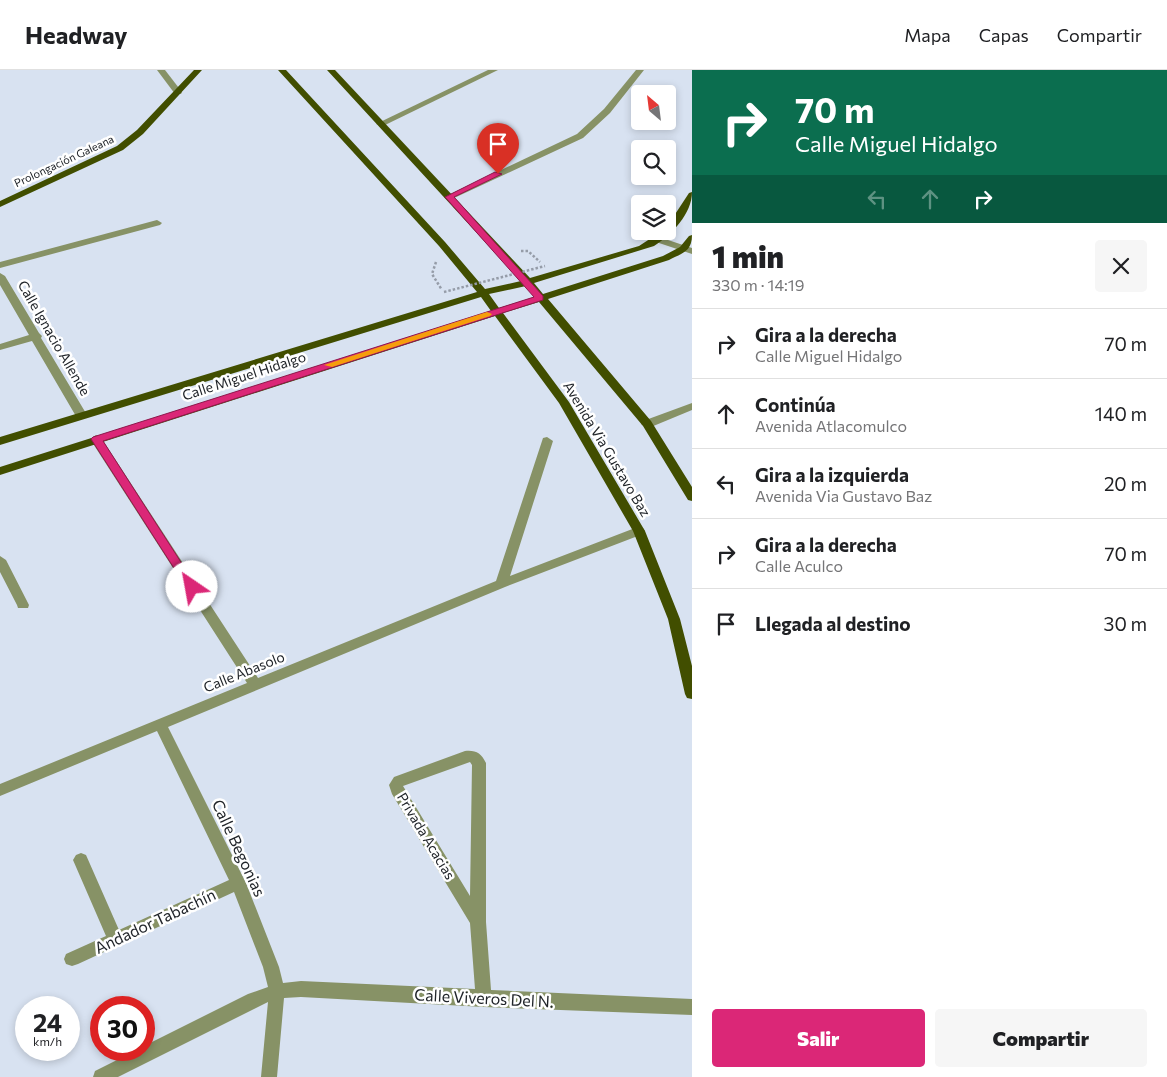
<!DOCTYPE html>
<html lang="es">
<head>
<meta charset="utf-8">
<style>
	:root { --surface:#fff; --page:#f6f6f6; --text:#202124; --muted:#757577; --line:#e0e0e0; --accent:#db2777 }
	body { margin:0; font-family:Commissioner,sans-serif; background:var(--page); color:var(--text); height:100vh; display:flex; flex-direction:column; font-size:19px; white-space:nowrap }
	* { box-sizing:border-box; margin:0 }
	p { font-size:16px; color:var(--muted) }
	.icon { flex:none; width:28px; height:28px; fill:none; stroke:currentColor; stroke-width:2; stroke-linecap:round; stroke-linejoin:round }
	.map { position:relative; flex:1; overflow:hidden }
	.panel { display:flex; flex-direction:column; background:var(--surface); width:475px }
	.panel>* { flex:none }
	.top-card { background:#0b6e4f; color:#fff; overflow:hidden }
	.needle { width:32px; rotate:332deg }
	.tools { position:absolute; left:631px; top:15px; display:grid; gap:10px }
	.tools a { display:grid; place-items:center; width:45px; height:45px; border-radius:5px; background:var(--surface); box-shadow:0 2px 8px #0003; font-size:25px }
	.speed { position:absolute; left:15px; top:926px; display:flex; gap:10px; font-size:25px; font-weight:700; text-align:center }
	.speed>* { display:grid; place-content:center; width:65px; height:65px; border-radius:50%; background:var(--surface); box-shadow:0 2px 8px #0003; line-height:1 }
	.speed small { font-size:12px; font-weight:400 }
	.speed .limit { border:8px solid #d22; background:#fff; color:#111 }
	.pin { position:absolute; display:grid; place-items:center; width:42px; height:42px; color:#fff; margin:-51px -21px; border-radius:50% 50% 50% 0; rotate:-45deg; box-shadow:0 0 5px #0007 }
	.pin .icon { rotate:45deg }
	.me { position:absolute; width:55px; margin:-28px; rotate:327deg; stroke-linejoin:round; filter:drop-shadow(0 0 4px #0008) }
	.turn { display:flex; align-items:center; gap:18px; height:105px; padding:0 20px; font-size:22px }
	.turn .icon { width:65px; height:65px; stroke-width:2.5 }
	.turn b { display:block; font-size:35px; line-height:42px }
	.lanes { display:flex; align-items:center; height:48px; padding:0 20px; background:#0003; justify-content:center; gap:25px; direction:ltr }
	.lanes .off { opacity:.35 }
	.round { display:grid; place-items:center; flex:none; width:52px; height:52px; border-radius:5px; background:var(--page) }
	.summary { display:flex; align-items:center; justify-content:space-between; height:85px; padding:0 20px }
	h1 { font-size:30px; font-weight:800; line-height:38px }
	.cta { display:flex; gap:10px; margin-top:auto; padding:10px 20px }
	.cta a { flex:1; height:58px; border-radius:5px; background:var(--accent); color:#fff; font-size:20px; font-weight:800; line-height:58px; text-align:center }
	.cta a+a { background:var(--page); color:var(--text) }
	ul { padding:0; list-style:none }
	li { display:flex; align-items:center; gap:15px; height:70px; padding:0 20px; border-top:1px solid var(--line) }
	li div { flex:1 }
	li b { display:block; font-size:19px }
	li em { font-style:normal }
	header { display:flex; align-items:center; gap:30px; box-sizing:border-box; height:70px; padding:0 25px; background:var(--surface); border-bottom:1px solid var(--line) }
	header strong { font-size:24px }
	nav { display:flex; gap:28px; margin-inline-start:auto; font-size:18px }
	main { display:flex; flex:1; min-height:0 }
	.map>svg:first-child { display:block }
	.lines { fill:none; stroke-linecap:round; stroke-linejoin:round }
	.path { stroke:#959ca8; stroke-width:2.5; stroke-dasharray:2.5 2; stroke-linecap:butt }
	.minor { fill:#879266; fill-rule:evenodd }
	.major { fill:#414e00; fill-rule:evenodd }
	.path-bridge { stroke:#959ca8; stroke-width:2.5; stroke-dasharray:2.5 2; stroke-linecap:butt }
	.route { fill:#db2777; stroke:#8e194d }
	.slow { fill:#f59e0b }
	.labels { text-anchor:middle; stroke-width:5; stroke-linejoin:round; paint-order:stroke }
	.far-street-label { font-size:11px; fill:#21252a; stroke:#fff }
	.street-label { font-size:14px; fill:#21252a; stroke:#fff }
	.near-street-label { font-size:16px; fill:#21252a; stroke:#fff }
</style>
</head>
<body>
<header>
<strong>Headway</strong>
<nav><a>Mapa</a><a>Capas</a><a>Compartir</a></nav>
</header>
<main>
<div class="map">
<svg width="692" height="1007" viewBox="0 0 692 1007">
	<rect width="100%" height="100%" fill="#d8e2f1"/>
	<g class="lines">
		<!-- path -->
		<g class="path">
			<path d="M521,181h7l12,11"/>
			<path d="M436,192l-4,12 10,16"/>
		</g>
		<!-- minor -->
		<g class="minor">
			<path d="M157,0h8l17,22 -1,2h-6z"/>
			<path d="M488,0h10l-115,56 -7,-2z"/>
			<path d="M636,0h8l-34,43 -27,25 -131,61h-6l-2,-2 133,-63 27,-25z"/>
			<path d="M157,150l5,3 -2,2 -160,43v-6z"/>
			<path d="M659,167l33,11v6l-36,-12v-4z"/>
			<path d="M0,203l5,3 34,57 3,3 -1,2 46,77 -2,3h-8l-45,-77 -32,9v-6l29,-9 -29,-50z"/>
			<path d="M692,333v7l-41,17 -4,1 -6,-4 2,-3z"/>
			<path d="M96,365l4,1 158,242 238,-97 47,-143 4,-1 6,4 -43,135 125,-48h8l2,3 -2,3 -138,53 -337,140 78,156 33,84 4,16 18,-2 174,8 -5,-66 -78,-129 -3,-9 5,-8 71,-26c11,-1 16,2 21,12v159l5,68 201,9v16l-208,-8 -183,-10 -17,1 -7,79h-16l7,-75 -150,75h-25l2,-6 42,-21h7v-4l104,-52 20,-7 -5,-20 -29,-75 -156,72 -6,2 -6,-2 -2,-5 2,-5 40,-18 -33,-76 3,-5 5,-2 5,2 33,75 110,-50 -72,-149 -157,65v-12l247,-101 -157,-244zM470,692l2,3 -2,131 -67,-110z"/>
			<path d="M0,486l6,4 23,45 -1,3h-10l-1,-3 -17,-33z"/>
		</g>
		<!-- major -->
		<g class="major">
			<path d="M194,0h8l-59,64 -20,16 -123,57v-6l117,-55 20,-16z"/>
			<path d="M278,0h8l159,172 40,47 36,-8 -194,-211h8l195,208 109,-32 23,-15h6v-6l21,-32 3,-1c0,22 -20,42 -38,54l-120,37 9,11 120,-38 17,-9 9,-11 3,-1c0,17 -10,18 -23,25l-121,39 103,122 41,66v14l-4,-1 -45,-74 -104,-124 -36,11 66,89 76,129 35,88 12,47v33l-5,-1 -2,-4 -17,-75 -35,-88 -74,-128 -64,-87 -495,159v-8l491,-156 -10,-14 -481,148v-8l477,-145 -38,-46zM526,216l9,11 -36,11 -10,-14z"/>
		</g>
		<!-- path-bridge -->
		<path class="path-bridge" d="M444,222l101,-26"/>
	</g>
	<!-- route -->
	<path class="route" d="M495,102l7,2 -48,23 89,99v4l-440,141 94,146 -5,4 -4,-1 -97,-151 2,-2 441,-140 -89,-100z"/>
	<!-- slow -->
	<path class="slow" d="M487,242l5,2 -2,2 -158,51 -8,-2z"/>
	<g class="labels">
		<!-- far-street labels -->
		<g class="far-street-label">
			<text transform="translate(64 91) rotate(-25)" y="4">Prolongación Galeana</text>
		</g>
		<!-- street labels -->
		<g class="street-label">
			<text transform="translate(54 268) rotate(60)" y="5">Calle Ignacio Allende</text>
			<text transform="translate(244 306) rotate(-18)" y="5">Calle Miguel Hidalgo</text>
			<text transform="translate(607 379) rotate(59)" y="5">Avenida Via Gustavo Baz</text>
			<text transform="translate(244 602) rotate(-22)" y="5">Calle Abasolo</text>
			<text transform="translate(426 766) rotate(59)" y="5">Privada Acacias</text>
		</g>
		<!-- near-street labels -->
		<g class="near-street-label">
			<text transform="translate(239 778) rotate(65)" y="6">Calle Begonias</text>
			<text transform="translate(155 851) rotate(-25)" y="6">Andador Tabachín</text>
			<text transform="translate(484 928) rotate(3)" y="6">Calle Viveros Del N.</text>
		</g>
	</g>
</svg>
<div class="tools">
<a><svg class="needle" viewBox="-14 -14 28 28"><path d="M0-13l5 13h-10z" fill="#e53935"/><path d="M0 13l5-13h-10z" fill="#757577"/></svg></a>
<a><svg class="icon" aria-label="search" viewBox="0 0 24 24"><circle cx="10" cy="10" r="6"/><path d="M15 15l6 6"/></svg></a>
<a><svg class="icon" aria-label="layers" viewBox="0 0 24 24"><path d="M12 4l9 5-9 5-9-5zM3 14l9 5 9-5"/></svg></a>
</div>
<div class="speed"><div>24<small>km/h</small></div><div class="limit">30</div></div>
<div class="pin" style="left:498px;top:104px;background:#d93025"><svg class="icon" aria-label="arrive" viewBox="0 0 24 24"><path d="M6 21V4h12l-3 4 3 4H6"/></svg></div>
<svg class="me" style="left:192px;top:517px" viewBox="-20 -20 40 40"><circle r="19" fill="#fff"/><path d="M0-13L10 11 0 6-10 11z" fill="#db2777"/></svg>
</div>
<section class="panel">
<div class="top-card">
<div class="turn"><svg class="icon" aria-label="right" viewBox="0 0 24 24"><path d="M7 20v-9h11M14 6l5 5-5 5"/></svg><div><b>70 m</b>Calle Miguel Hidalgo</div></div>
<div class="lanes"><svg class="icon off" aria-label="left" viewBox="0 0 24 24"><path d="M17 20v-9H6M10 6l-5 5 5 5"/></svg><svg class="icon off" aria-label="ahead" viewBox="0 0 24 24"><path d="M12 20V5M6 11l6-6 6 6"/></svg><svg class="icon" aria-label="right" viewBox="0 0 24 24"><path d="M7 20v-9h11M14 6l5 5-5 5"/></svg></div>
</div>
<div class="summary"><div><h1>1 min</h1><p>330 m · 14:19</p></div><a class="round"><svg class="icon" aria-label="close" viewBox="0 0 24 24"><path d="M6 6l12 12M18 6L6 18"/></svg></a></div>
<ul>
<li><svg class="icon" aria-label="right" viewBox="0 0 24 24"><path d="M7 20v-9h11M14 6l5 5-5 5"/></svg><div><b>Gira a la derecha</b><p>Calle Miguel Hidalgo</p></div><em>70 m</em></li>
<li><svg class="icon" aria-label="ahead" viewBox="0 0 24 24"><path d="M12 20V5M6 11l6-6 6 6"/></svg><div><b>Continúa</b><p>Avenida Atlacomulco</p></div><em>140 m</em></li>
<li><svg class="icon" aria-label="left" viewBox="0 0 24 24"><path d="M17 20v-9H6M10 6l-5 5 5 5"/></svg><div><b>Gira a la izquierda</b><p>Avenida Via Gustavo Baz</p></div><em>20 m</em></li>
<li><svg class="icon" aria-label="right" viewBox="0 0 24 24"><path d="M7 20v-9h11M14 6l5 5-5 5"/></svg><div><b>Gira a la derecha</b><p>Calle Aculco</p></div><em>70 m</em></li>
<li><svg class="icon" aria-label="arrive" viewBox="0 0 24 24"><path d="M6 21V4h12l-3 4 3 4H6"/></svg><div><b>Llegada al destino</b></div><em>30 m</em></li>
</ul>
<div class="cta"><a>Salir</a><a>Compartir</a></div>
</section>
</main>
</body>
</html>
